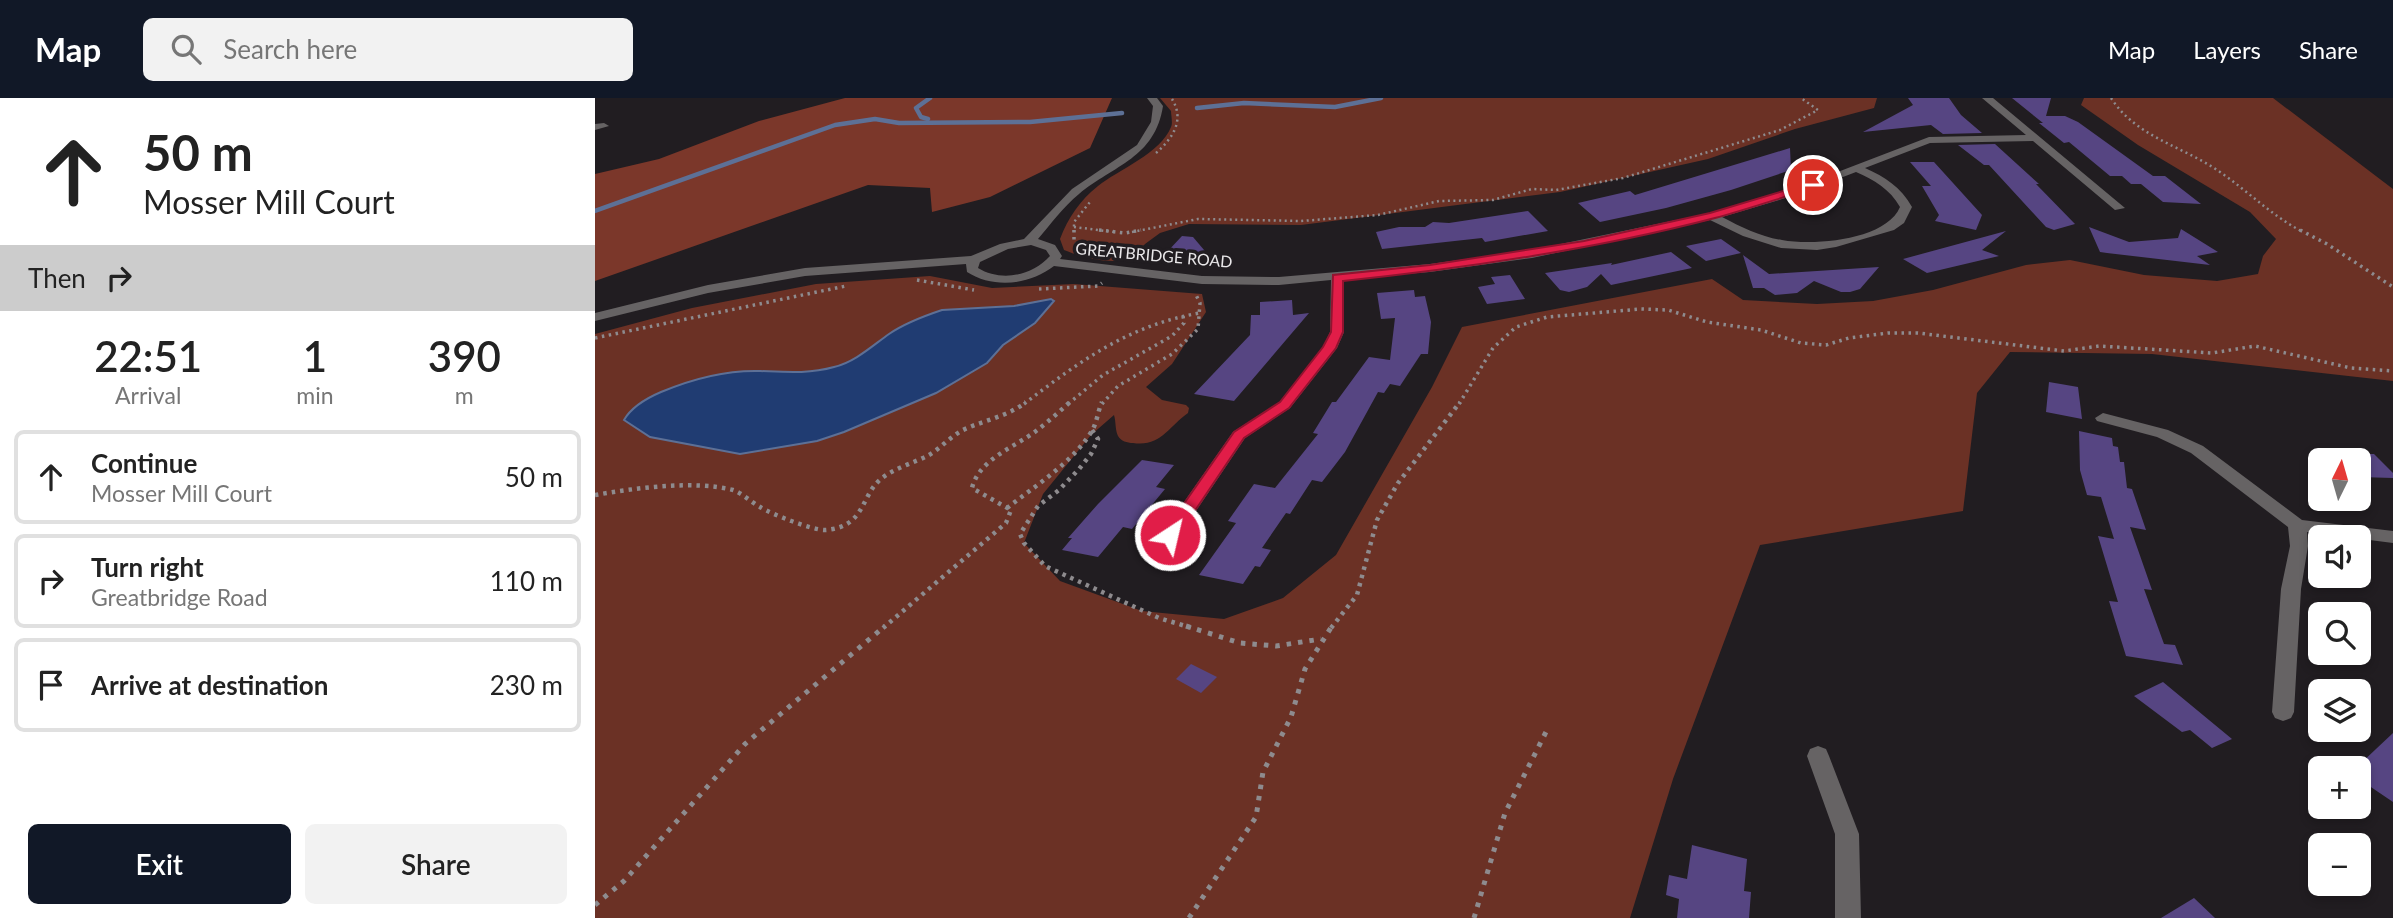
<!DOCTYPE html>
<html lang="en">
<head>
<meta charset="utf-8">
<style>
	:root { --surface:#fff; --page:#f2f2f2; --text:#222; --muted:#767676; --line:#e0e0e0; --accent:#111827 }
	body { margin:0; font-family:Lato,sans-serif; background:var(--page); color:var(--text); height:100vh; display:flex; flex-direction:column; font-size:26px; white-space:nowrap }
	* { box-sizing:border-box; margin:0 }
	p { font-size:23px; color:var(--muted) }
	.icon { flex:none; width:38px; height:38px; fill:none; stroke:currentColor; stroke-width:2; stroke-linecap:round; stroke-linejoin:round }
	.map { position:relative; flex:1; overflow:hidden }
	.sheet { display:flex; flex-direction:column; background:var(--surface); width:595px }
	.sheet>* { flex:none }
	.top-card { background:#fff; color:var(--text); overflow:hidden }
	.needle { width:46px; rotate:5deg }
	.tools { position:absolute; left:1713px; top:350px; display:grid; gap:14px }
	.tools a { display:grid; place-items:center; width:63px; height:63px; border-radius:10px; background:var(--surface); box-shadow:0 4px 10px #0003; font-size:35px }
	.pin { position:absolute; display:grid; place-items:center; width:60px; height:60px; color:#fff; margin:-30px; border:4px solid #fff; border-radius:50%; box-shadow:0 2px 7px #0007 }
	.me { position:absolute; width:77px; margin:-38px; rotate:35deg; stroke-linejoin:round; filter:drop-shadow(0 0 5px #0008) }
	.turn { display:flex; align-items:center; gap:24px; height:147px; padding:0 28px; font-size:32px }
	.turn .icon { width:91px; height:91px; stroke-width:2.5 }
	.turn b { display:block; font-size:49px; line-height:60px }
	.then { display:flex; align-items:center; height:66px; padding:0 28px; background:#0003; gap:14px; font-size:26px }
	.eta { display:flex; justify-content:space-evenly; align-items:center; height:119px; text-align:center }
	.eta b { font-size:42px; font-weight:600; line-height:49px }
	.primary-button { display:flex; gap:14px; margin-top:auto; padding:14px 28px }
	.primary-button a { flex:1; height:80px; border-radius:10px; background:var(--accent); color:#fff; font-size:28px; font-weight:600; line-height:80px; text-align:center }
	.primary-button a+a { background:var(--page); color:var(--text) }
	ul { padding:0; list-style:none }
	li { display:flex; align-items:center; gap:21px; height:94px; margin:0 14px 10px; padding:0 14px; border:4px solid var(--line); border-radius:10px }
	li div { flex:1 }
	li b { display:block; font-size:26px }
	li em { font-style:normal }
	header { display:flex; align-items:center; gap:42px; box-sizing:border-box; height:98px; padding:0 35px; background:var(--accent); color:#fff }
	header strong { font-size:33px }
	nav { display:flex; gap:38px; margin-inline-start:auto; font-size:24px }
	.search { width:490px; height:63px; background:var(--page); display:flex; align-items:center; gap:18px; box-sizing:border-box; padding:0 24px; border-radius:10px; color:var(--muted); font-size:26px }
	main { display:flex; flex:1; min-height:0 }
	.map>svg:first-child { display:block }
	.green { fill:#6b3125 }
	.forest { fill:#7b372a }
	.water { fill:#203c72; stroke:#5d7096; stroke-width:2 }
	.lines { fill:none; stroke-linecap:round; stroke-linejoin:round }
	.stream { stroke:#5d7096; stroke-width:4.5 }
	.building { fill:#564582 }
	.path-far3 { stroke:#8e8b8e; stroke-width:2.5; stroke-dasharray:2 3.5; stroke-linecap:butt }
	.path-far2 { stroke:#8e8b8e; stroke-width:3.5; stroke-dasharray:2.5 4.5; stroke-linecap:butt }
	.path-far1 { stroke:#8e8b8e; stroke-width:4.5; stroke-dasharray:3.5 5; stroke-linecap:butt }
	.path { stroke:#8e8b8e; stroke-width:5; stroke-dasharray:4.5 7; stroke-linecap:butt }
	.minor { fill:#666364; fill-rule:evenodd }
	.route { fill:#e11d48; stroke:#92132f; stroke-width:2 }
	.labels { text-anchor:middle; stroke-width:7; stroke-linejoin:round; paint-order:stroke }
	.far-street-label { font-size:16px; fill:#eae8ea; stroke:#211d21 }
</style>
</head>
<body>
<header>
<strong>Map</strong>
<div class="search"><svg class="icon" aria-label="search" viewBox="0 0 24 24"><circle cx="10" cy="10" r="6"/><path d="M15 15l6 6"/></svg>Search here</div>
<nav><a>Map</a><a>Layers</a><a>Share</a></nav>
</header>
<main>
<section class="sheet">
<div class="top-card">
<div class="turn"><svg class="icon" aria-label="ahead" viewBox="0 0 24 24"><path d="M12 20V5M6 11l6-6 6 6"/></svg><div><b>50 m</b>Mosser Mill Court</div></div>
<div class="then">Then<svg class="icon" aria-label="right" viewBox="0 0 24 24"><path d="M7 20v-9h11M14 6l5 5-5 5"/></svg></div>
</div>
<div class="eta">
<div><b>22:51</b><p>Arrival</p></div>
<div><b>1</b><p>min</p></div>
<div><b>390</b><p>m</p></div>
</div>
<ul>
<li><svg class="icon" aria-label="ahead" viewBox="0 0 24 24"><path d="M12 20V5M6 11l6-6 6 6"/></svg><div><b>Continue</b><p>Mosser Mill Court</p></div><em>50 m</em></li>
<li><svg class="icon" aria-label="right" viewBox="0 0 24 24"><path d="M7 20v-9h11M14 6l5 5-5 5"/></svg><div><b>Turn right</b><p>Greatbridge Road</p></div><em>110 m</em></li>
<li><svg class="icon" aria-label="arrive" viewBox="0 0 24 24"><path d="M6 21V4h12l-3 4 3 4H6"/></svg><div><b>Arrive at destination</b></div><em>230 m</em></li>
</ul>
<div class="primary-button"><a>Exit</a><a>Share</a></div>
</section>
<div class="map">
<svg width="1798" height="820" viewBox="0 0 1798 820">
	<rect width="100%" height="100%" fill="#211d21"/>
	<!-- green -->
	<g class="green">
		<path d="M565,0h717l-3,10 -79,21 -87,30 -148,33 -259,33 -112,-1 -29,9 -15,11 -7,8v4c-22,10 -52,3 -74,-6l-4,-11c8,-21 20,-39 38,-53 20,-16 63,-33 73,-59 2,-4 0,-12 0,-16z"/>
		<path d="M1489,0h189l120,91v192l-241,-27 -142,-2 -33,41 -14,118 -203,34 -87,234 -43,139h-1035v-584l97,-26 124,-24 114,-8 62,12 82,-4 128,10 4,18 -34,52 -26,23 16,13 24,5 3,3 -1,5c-20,14 -27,34 -55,30 -6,0 -12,-2 -15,-7 -3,-6 -2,-15 -4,-21l-23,20 -48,59 -19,49 36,38 82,30 82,8 59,-21 53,-43 96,-168 30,-60 250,-48 31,21 74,4 56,-3 60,-11 93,-25 44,-5 74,15 73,6 41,-7 5,-18 13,-17 -26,-27 -112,-67 -57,-40z"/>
	</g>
	<!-- forest -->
	<path class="forest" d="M250,0h267l-22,50 -100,49 -58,15 -2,-24 -62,-3 -273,96v-107l64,-15 100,-38z"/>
	<!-- water -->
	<path class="water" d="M456,201l3,2 -19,22 -32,22 -16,18 -51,30 -92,39 -27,9 -77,13 -90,-17 -26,-17c8,-14 23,-22 37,-28 31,-13 65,-22 99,-21 26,1 49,3 74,-4 21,-5 38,-21 55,-33 16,-11 35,-18 53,-24l72,-4z"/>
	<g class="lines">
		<!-- stream -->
		<g class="stream">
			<path d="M602,10l47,-5 91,4 46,-9"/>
			<path d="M333,21l-7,-2 -5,-9 14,-10"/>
			<path d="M0,113l240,-86 40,-6 24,4 131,-1 92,-9"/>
		</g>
	</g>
	<!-- building -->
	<g class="building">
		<path d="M1313,0h41l12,17 21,18 -39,1 -12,-9 -68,7 50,-27z"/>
		<path d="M1417,0h39l-5,18h19l13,6 75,54h12l36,28 -38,-2 -22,-18h-10l-9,-8h-12l-41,-34 -5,1 -25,-20h4z"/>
		<path d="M1400,46l44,40h-3l39,40 -21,6 -8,-3 -57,-62h-5l-26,-20z"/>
		<path d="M1195,50l1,22 -60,20 -65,18 -66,14 -22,-19 52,-12 5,4z"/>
		<path d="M1315,64h24l48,53 -6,15 -41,-9 4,-6 -17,-29h9z"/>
		<path d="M933,113l20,20 -63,11 -3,-4 -100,11 -6,-17 23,-5h26l8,-5 16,1z"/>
		<path d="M1494,129l40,15 49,-4 3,-9 37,23 -21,4 13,9 -103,-12 -7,-1z"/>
		<path d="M1411,133l-24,19 17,6 -72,17 -24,-14z"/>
		<path d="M587,138l11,1 17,20 -43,-5z"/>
		<path d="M1126,141l20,14 -35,8 -20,-15z"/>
		<path d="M1076,154l21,16 -81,17 -10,-11 -14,13 -18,5 -9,-2 -15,-17 67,-10 -1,2z"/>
		<path d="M1148,157l26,19 110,-7 -19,22 -10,3h-9l-27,-11 -17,12 -22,2 -11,-7h-11z"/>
		<path d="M915,177l15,24 -38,5 -9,-17 17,-3 -4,-7z"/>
		<path d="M819,192l1,7 10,-1 6,26 -3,32h-7l-21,32 -10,-2 -6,9 -6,-1 -33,60 -23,30 -10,-2 -22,34 -4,-1 -24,35 9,2 -11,17 -5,-1 -12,18 -44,-9 37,-52 -8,-2 26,-37 21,4 43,-54 -5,-1 19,-31h4l33,-45 21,3 5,-42 -14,1 -4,-26z"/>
		<path d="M697,202l1,15 16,-2 -75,88 -40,-7 56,-59 1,-20h9v-13z"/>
		<path d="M1454,284l29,5 4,32 -36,-7z"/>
		<path d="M1484,333l33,7 1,8 5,1 2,15h4l3,26 5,1 14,41 -16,-3 22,63 -8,-1 20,55 11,1 8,20 -57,-9 -17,-55 9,1 -20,-66 16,3 -13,-42 -14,-2 -7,-25z"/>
		<path d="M1764,356h15l19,19v5l-34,-1z"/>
		<path d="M547,362l32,5 -18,22 9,2 -33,40 -9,-2 -25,30 -36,-7 10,-12h-4l30,-34z"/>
		<path d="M596,566l26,13 -16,16 -25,-14z"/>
		<path d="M1568,584l69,57 -20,9 -22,-18 -8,2 -48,-36z"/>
		<path d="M1798,635v69l-34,-23v-14z"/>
		<path d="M1097,747l55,14 -3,32 7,1 -2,26h-72l2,-19 -13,-4 3,-20 18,4z"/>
		<path d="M1599,800l21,20h-54z"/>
	</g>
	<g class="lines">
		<!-- path-far3 -->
		<g class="path-far3">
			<path d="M1516,0c26,40 72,48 109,74 29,20 52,44 83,60"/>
			<path d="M561,55c17,-15 29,-33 16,-54"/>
			<path d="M479,129l40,5"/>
			<path d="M479,134v-10l16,-20"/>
			<path d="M537,134l66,-13 103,2 77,-6 61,-14 54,-1 39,-11 24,1 67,-12 157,-48 38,-20 -17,-12"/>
		</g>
		<!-- path-far2 -->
		<g class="path-far2">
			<path d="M479,132v13l9,6"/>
			<path d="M504,132l26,3 16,-3"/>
			<path d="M1705,132l27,14 66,43"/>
			<path d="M322,182l57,10"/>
			<path d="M444,191l59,-3 4,-3"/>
			<path d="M0,240l251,-52"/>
			<path d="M429,306c56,-43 105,-79 176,-91"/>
			<path d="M473,306l35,-29 69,-39 12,-13 -1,-7"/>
			<path d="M507,306l16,-18 54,-32 26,-25 2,-26 -4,-8"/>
			<path d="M864,306l34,-56 23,-21 31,-10 94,-8 27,1 39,12 54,8 40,13 25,2 23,-7 39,-5h30l146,18 35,-5 113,7 43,-7 96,22 42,3"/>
		</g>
		<!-- path-far1 -->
		<g class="path-far1">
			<path d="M497,332l6,9 -7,15 -12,15 -20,21 -21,16 -18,28 4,9 21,23 114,52 33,10"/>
			<path d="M0,397c41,-7 98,-15 138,-5 9,3 18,12 27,17 11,7 52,23 65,23 41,-3 35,-34 56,-51 13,-11 33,-16 48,-24 12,-7 22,-19 34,-25 21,-10 44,-13 63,-28"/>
			<path d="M412,410c28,-22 68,-47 86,-79 4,-8 5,-18 9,-27"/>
			<path d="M288,530l123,-105 5,-13 -39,-22c7,-29 43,-41 64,-57 12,-9 23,-19 34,-29"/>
			<path d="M736,530l26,-33 20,-75 21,-37 62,-81"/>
		</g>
		<!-- path -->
		<g class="path">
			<path d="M591,528l54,17 36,3 45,-7"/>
			<path d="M0,807l29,-24 121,-137 140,-118"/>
			<path d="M594,820l67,-101 7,-45 28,-55 14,-48 27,-43"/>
			<path d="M879,820l31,-105 42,-83"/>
		</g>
		<!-- minor -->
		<g class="minor">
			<path d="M552,0h10l6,8c-8,52 -49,59 -84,88 -16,13 -28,30 -41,45l17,6 7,11 -2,3 142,17 77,1 151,-13 102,-14 178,-37 78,-22 141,-54 97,-2 -44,-37h11l132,110 -10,2 -82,-69 -103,2 -65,25c20,9 36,19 47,39l-8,16 -10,7 -58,17 -19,3 -36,-2 -38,-12 -33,-16 -178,38 -102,14 -87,7 1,53 -7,16 -47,60 -45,30 -82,122h-14l-2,-5 86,-123 47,-30 43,-55 7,-15 1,-52 -52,5 -77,-1 -148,-18c-25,19 -60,23 -87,6l-1,-8 -161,12 -97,17 -113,28v-8l113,-28 97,-17 166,-12 29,-12 24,-5 48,-50 65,-44 14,-23 2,-16zM1261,74c18,8 34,17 44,35 -14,33 -85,39 -118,33 -21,-3 -41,-13 -60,-23l74,-22zM436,147l15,5 4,6c-18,20 -49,26 -72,12l2,-6 28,-13z"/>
			<path d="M0,26l9,-1 5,3 -14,4z"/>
			<path d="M1508,315l65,17 35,16 99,74 91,11v12l-86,-11 1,14 -7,43 -7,123 -3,6 -8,3 -8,-3 -3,-6 9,-123 9,-43 -2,-19 -97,-74 -34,-16 -60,-16 -2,-3z"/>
			<path d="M1223,648l8,3 3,7 30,78 2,84h-26v-84l-28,-78 3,-7z"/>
		</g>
	</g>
	<!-- route -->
	<path class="route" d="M1218,84l4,1v4c-34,10 -68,22 -102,31 -122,32 -247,50 -372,63v51l-7,16 -47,60 -45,30 -68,101 -6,1 -8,-5 72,-103 46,-30 43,-55 8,-15 2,-57 97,-10 154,-24 126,-28z"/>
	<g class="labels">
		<!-- far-street labels -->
		<g class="far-street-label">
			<text transform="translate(559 157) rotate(5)" y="6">GREATBRIDGE ROAD</text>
		</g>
	</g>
</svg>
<div class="tools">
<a><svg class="needle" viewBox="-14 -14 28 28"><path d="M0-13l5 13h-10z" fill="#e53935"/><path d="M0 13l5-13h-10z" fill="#767676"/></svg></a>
<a><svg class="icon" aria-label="sound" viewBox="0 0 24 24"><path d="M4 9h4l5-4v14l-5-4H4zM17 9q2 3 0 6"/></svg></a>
<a><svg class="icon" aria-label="search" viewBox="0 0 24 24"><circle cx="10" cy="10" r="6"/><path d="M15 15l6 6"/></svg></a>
<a><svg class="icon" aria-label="layers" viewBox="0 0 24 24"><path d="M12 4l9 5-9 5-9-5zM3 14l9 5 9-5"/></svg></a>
<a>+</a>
<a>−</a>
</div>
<div class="pin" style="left:1218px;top:87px;background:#d93025"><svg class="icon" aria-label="arrive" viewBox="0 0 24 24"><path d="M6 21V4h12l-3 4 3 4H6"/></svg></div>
<svg class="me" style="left:575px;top:437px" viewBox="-20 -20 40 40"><circle r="17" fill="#e11d48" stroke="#fff" stroke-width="3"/><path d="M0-11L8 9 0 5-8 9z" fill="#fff"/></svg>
</div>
</main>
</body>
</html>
